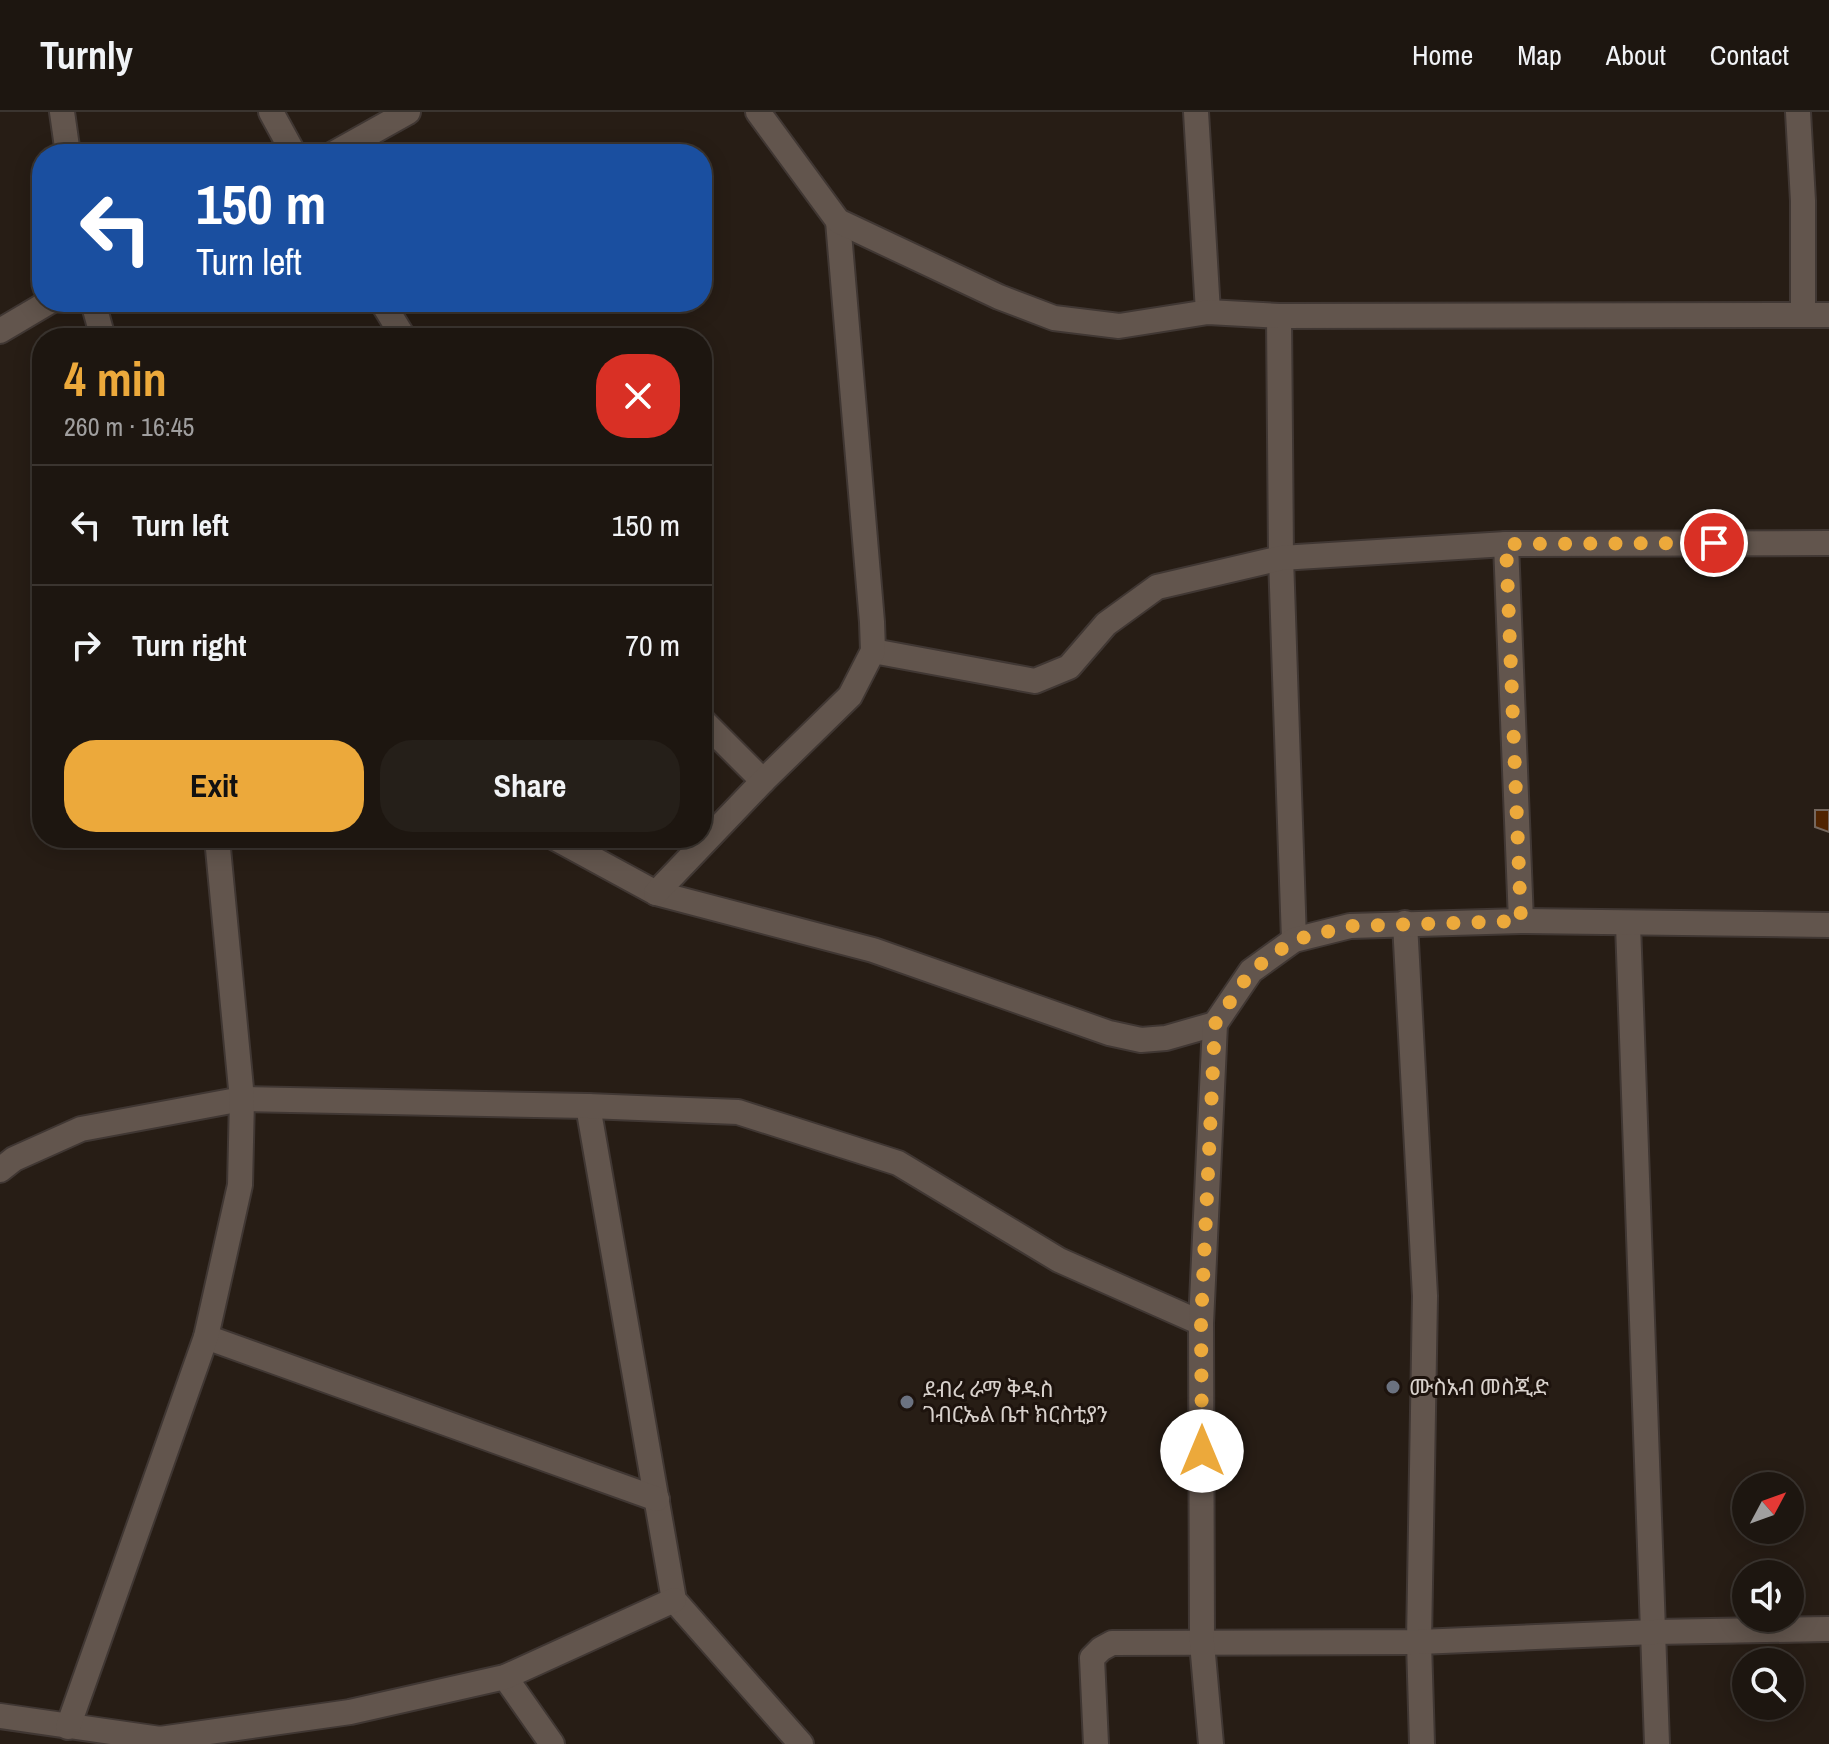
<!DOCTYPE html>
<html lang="en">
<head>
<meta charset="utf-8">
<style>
	:root { --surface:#1d1610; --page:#251f19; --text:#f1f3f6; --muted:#a09f9f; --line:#3b3530; --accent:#eca93b }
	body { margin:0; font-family:"Archivo Narrow","Noto Sans Ethiopic",sans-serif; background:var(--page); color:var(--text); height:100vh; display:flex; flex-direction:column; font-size:30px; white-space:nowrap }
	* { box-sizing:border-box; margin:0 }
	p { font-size:26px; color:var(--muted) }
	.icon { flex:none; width:44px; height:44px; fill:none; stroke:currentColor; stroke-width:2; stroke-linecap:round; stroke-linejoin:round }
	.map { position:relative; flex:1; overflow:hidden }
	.drawer { position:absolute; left:32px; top:216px; width:680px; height:520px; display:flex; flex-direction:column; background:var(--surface); border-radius:32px; box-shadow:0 4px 20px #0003,0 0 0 2px var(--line) }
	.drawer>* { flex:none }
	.top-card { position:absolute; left:32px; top:32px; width:680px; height:168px; border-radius:32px; box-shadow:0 4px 20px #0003,0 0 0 2px var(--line); background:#1a4fa0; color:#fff; overflow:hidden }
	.needle { width:52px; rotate:49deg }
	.buttons { position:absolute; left:1732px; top:1360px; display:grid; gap:16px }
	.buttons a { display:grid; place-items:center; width:72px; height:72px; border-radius:50%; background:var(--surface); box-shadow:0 4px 20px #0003,0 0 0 2px var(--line); font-size:40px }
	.pin { position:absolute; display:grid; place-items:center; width:68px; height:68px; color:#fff; margin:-34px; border:4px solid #fff; border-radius:50%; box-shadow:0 2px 8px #0007 }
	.me { position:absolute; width:88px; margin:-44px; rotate:0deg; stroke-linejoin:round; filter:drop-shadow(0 0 6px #0008) }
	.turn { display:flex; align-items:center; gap:28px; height:168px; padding:0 32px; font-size:36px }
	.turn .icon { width:104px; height:104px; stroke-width:2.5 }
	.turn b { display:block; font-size:56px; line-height:68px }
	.round { display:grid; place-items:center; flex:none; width:84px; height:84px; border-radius:32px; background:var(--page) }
	.overview { display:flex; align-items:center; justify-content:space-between; height:136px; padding:0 32px }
	h1 { font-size:48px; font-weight:700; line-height:60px; color:var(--accent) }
	.primary-button { display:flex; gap:16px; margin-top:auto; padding:16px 32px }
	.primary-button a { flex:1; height:92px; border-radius:32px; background:var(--accent); color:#111; font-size:32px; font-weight:700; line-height:92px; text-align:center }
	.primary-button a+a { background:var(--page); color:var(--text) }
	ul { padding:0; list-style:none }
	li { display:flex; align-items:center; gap:24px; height:120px; padding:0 32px; border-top:2px solid var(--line) }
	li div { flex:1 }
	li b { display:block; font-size:30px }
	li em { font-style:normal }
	header { display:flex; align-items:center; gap:48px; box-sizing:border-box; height:112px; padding:0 40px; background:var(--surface); border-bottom:2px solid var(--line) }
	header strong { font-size:38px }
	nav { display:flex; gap:44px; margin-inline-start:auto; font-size:28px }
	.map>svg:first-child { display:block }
	.building { fill:#512400; stroke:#75685f; stroke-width:2 }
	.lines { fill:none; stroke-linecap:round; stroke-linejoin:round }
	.street-casing { stroke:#403733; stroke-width:28 }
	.secondary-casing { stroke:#403733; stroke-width:28 }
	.street { stroke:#62554d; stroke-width:24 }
	.secondary { stroke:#62554d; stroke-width:24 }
	.route { stroke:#eca93b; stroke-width:14; stroke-dasharray:0 25.2 }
	.worship-dot { fill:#6b7280; stroke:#1d130d; stroke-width:3 }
	.labels { text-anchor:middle; stroke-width:6; stroke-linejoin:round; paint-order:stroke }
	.poi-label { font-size:22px; fill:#d8d1cc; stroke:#1d130d; text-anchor:start }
</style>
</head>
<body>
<header>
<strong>Turnly</strong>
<nav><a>Home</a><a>Map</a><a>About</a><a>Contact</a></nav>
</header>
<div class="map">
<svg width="1829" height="1632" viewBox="0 0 1829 1632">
	<rect width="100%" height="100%" fill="#271d15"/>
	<!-- building -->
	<path class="building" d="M1815,698h14v22l-14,-5z"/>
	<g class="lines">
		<!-- street casing -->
		<g class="street-casing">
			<g id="street">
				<path d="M62,0l6,42"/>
				<path d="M271,0l23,42"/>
				<path d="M1196,0l12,200"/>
				<path d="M1798,0l5,89v114"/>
				<path d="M333,42l75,-42"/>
				<path d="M93,190l10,36"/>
				<path d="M382,190l22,36"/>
				<path d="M1279,204l2,242 13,382"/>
				<path d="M0,219l49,-29"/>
				<path d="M1506,432l15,377"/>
				<path d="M873,539l162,30 34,-14 37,-43 51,-37 124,-29 225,-14 323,-1"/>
				<path d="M702,608l61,61"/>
				<path d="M555,726l101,55 217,57 236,83 32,7 25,-2 49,-14"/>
				<path d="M656,781l107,-112 87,-85 23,-45 -1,-29 -34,-401"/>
				<path d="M1405,811l20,373 -6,346 3,102"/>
				<path d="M1628,812l29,820"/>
				<path d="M588,994l86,494 127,144"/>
				<path d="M0,1058l14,-11 67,-30 161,-30 346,7 150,6 160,51 161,97 142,63"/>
				<path d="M206,1225l451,162"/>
				<path d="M505,1565l47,67"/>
				<path d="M0,1604l160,23 190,-27 155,-35 169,-77"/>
				<path d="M68,1615l138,-390 34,-152 2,-86 -25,-261"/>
				<path d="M1096,1632l-4,-86 9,-9 11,-6 307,-1 235,-10 175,-3"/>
				<path d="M1211,1632l-9,-101 -1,-320 14,-299 36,-53 43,-31 56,-14 171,-5 308,4"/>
			</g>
		</g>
		<!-- secondary casing -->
		<g class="secondary-casing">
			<path id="secondary" d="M758,0l80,109 161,76 55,21 65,8 89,-14 71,4 550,-1"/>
		</g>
		<!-- street -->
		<use href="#street" class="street"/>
		<!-- secondary -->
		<use href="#secondary" class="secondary"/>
	</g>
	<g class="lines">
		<!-- route -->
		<path class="route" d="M1202,1339l-1,-128 14,-299 36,-53 43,-31 56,-14 171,-5 -15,-377 208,-1"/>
	</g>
	<!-- markers -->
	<g class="worship-dot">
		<circle cx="1393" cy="1275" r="8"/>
		<circle cx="907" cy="1290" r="8"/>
	</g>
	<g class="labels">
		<!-- poi labels -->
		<g class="poi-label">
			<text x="1409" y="1283">ሙስአብ መስጂድ</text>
			<text x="923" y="1285">ደብረ ራማ ቅዱስ<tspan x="923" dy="25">ገብርኤል ቤተ ክርስቲያን</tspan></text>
		</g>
	</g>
</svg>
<div class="buttons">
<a><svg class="needle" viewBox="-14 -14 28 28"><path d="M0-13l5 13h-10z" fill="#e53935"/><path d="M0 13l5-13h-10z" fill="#a09f9f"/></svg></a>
<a><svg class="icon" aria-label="sound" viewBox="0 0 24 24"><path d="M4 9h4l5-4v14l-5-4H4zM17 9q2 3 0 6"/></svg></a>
<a><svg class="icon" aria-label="search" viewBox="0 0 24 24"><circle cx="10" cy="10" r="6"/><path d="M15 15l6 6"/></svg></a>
</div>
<div class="pin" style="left:1714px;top:431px;background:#d93025"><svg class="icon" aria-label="arrive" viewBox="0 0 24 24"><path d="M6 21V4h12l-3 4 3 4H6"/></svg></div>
<svg class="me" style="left:1202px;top:1339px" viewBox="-20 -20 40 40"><circle r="19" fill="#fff"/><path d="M0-13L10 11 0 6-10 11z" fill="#eca93b"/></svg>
<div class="top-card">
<div class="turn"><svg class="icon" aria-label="left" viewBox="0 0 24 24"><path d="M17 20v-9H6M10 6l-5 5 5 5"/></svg><div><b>150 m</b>Turn left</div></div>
</div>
<section class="drawer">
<div class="overview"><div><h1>4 min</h1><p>260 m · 16:45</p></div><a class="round" style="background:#d93025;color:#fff"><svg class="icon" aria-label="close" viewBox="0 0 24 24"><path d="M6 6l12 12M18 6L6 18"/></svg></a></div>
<ul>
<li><svg class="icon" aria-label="left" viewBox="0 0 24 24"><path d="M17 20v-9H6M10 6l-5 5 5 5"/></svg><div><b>Turn left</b></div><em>150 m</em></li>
<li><svg class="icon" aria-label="right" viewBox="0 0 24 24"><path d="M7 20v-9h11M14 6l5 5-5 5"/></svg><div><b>Turn right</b></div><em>70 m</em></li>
</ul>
<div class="primary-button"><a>Exit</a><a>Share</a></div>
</section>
</div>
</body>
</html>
